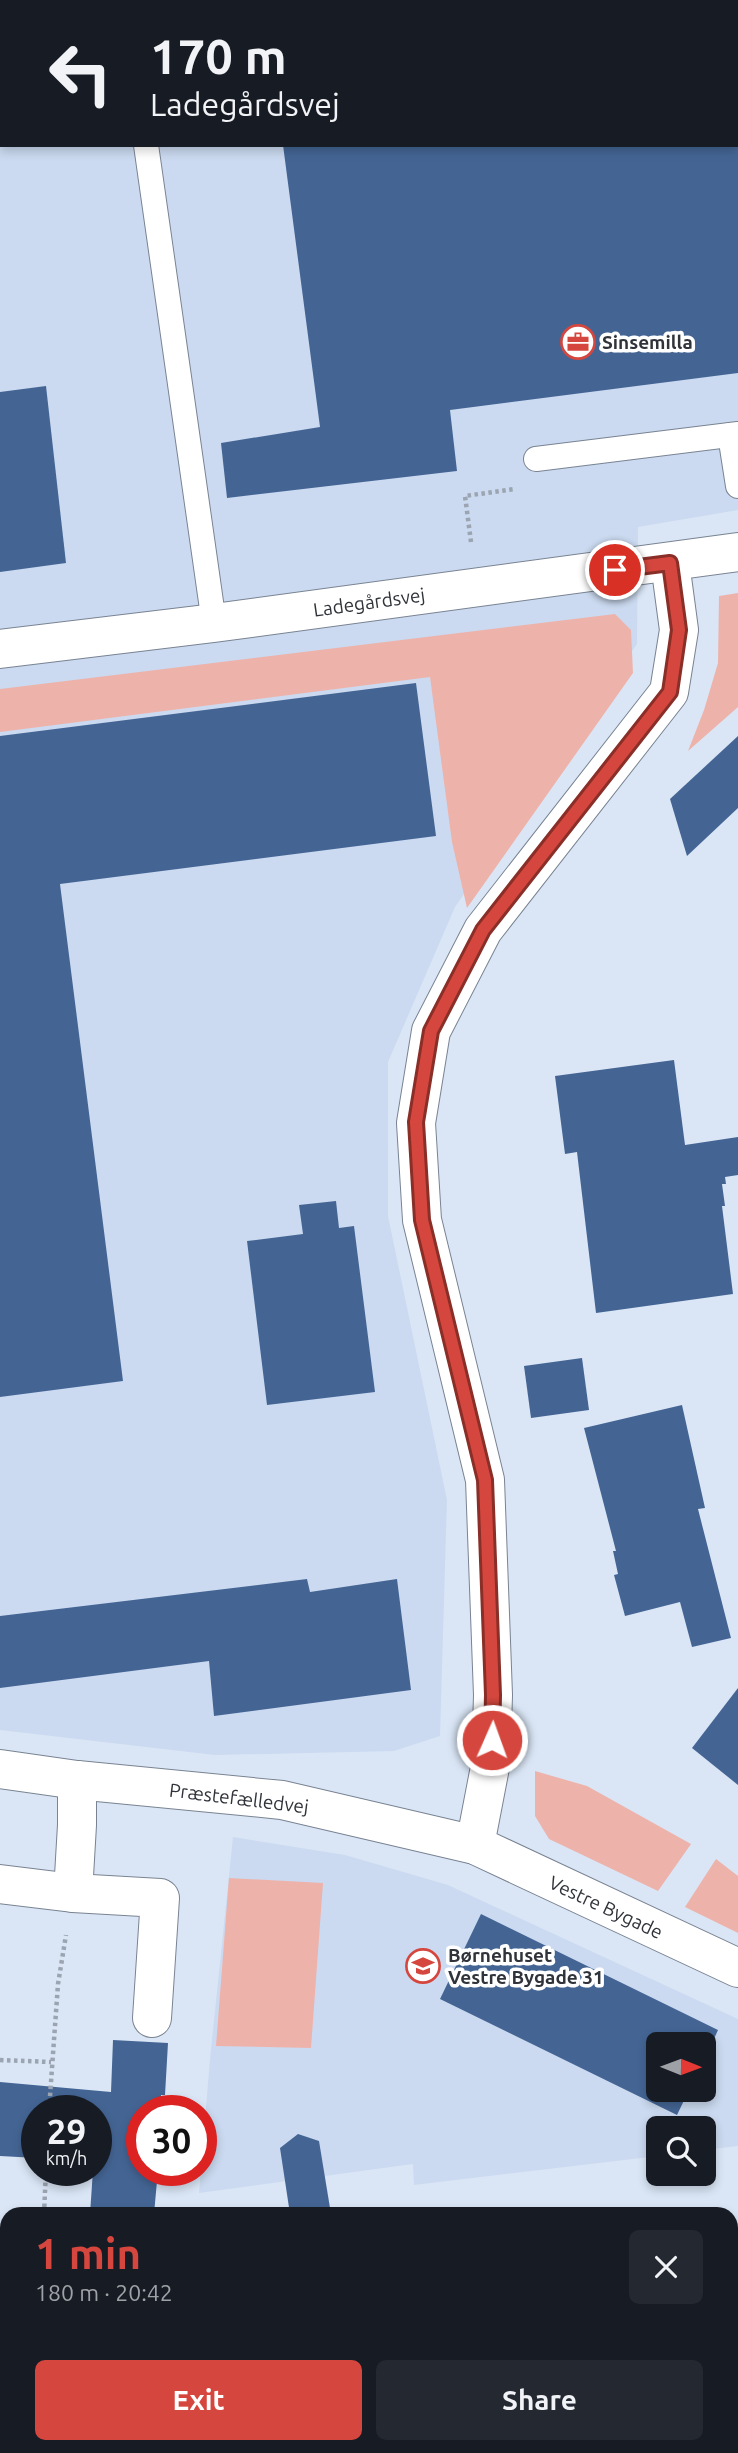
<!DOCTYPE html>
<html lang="en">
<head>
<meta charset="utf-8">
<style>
	:root { --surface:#171b24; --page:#242831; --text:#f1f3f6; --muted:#9ea1a6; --accent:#d5473e }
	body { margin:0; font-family:Ubuntu,sans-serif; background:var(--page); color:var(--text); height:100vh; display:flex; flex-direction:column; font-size:26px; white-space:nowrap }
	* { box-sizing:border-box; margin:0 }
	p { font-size:23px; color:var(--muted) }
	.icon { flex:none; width:38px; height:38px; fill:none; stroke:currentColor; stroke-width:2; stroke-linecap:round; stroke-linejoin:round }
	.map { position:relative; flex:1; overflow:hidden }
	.drawer { position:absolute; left:0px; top:2207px; width:738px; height:247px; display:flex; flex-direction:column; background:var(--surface); border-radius:21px 21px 0 0; box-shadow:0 4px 10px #0003 }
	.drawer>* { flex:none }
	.hud { position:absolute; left:0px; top:0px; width:738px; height:147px; box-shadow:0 4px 10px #0003; background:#171b24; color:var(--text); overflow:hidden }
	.needle { width:46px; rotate:91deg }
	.fabs { position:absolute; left:646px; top:2032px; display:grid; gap:14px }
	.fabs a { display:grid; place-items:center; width:70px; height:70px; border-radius:10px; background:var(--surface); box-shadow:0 4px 10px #0003; font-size:35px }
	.speed { position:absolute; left:21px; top:2095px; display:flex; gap:14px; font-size:35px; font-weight:700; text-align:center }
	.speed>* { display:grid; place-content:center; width:91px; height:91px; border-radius:50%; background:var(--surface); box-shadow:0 4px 10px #0003; line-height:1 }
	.speed small { font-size:18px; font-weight:400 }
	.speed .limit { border:10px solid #d22; background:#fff; color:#111 }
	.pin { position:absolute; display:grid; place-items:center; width:60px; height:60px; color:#fff; margin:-30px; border:4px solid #fff; border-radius:50%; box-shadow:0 2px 7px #0007 }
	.me { position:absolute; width:77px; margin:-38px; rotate:2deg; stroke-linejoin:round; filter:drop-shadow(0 0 5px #0008) }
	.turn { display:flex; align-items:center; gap:24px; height:147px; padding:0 35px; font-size:32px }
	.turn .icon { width:91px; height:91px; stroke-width:2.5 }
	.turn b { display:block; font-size:49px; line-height:60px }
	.round { display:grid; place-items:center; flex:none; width:74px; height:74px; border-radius:10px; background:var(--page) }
	.overview { display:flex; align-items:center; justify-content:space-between; height:119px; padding:0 35px }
	h1 { font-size:42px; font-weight:700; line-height:52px; color:var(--accent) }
	.button { display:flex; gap:14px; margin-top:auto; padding:14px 35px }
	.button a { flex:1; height:80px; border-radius:10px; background:var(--accent); color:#fff; font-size:28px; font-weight:700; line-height:80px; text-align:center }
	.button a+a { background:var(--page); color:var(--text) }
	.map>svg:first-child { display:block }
	.built { fill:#cbdaf0; fill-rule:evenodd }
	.green { fill:#edb3ab }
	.building { fill:#446594 }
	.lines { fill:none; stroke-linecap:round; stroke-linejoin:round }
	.service-casing { stroke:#798392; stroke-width:26 }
	.minor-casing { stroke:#798392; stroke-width:40 }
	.path { stroke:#9ba4b1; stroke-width:4.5; stroke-dasharray:3.5 3.5; stroke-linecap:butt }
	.service { stroke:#fff; stroke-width:24 }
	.minor { stroke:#fff; stroke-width:38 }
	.route-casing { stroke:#8a2e28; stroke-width:18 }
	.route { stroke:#d5473e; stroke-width:12 }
	.labels { text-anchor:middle; stroke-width:7; stroke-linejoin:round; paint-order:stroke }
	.poi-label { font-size:19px; font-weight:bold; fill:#30343a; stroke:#fff; text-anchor:start }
	.street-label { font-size:19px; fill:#30343a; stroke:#fff }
</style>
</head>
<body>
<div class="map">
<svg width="738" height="2453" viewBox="0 0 738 2453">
	<rect width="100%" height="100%" fill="#dae6f6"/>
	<!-- built -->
	<g class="built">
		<path d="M0,0h738v510l-100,17 -1,117 -182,263 -67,155v154l59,284 -7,236 -46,15 -179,4 -215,-25zM2,2h735v143h-735z"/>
		<path d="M233,1837l112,18 103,30 290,134v127l-34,4v-22h-46v28l-244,29 -1,-21 -214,29 11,-134zM658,2044h46v46h-46z"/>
	</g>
	<!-- green -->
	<g class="green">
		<path d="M738,593v114l-50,44 16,-41 14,-47 1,-67z"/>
		<path d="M615,614l16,16 2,43 -166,235 -15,-66 -22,-165 -430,55v-43z"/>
		<path d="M535,1771l52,15 104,58 -33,47 -109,-52 -14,-23z"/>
		<path d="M716,1859l22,17v57l-53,-26z"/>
		<path d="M229,1878l94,5 -12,165 -95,-2z"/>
	</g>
	<!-- building -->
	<g class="building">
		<path d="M283,145h455v228l-288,37 7,61 -230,27 -6,-55 99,-16z"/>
		<path d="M46,386l20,177 -66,9v-180z"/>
		<path d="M416,683l20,153 -376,48 63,497 -123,16v-661z"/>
		<path d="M738,736v72l-51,48 -17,-57z"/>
		<path d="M674,1060l11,85 53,-8v38l-13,2 1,7h-4l3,22h-3l11,88 -137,19 -19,-161 -12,2 -10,-78z"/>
		<path d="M336,1201l3,27 15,-2 21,166 -108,13 -20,-164 56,-7 -4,-29z"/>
		<path d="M582,1358l7,52 -58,8 -7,-52z"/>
		<path d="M682,1405l23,103 -7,1 33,129 -39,9 -12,-45 -55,14 -11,-41 4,-1 -5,-23h3l-32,-123z"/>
		<path d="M307,1579l3,13 87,-13 14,111 -197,26 -5,-55 -209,27v-72z"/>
		<path d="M738,1688v97l-46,-37z"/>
		<path d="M481,1914l237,116 -14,31v-17h-46v46h31l-12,25 -237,-116z"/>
		<path d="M113,2040l55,3 -3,52h-4l-1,15h-18v60h16l-4,44h-64l3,-44h3v-60h-59v48l-37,-2v-74l111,10z"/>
		<path d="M298,2134l21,7 12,73h-41l-10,-66z"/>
	</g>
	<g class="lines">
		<!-- service casing -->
		<g class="service-casing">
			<g id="service">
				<path d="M166,2l1,-2"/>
				<path d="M146,145l68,478"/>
				<path d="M730,435l8,51"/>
				<path d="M536,459l202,-25"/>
			</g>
		</g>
		<!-- minor casing -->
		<g class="minor-casing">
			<g id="minor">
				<path d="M0,649l214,-26 524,-71"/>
				<path d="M0,1769l77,11 205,20 193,45 263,123"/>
				<path d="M475,1845l16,-83 2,-67 -8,-215 -63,-260 -6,-97 15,-92 52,-101 186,-238 10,-62 -9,-67"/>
				<path d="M0,1884l73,9 87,5 -8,120"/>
				<path d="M73,1893l4,-68v-45"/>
			</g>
		</g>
		<!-- path -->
		<g class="path">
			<path d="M471,542l-6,-46 49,-7"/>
			<path d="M0,2060l51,2"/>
			<path d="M49,2110l9,-126 8,-49"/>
			<path d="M44,2214l2,-44"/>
			<path d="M0,2319h7"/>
		</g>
		<!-- service -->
		<use href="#service" class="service"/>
		<!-- minor -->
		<use href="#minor" class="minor"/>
	</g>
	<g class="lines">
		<!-- route casing -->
		<g class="route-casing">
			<path id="route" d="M492,1740l1,-45 -8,-215 -63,-260 -6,-98 15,-91 52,-101 187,-238 9,-62 -9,-67 -55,7"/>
		</g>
		<!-- route -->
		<use href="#route" class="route"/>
	</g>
	<!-- icons -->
	<defs>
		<g id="office-ring" transform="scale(1.75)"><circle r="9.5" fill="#fff" stroke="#d5473e" stroke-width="1.5"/><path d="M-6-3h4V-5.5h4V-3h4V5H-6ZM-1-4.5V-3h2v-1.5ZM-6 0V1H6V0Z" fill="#d5473e"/></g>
		<g id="school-ring" transform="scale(1.75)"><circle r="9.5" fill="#fff" stroke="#d5473e" stroke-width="1.5"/><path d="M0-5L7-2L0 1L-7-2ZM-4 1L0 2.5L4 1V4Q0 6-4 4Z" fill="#d5473e"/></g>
	</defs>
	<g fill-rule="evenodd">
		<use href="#office-ring" x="578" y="342"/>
		<use href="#school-ring" x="423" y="1966"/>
	</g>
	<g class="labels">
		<!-- poi labels -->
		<g class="poi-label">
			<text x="602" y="349">Sinsemilla</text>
			<text x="448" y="1962">Børnehuset<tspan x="448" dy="22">Vestre Bygade 31</tspan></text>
		</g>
		<!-- street labels -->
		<g class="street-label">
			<text transform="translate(369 602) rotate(-8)" y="7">Ladegårdsvej</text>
			<text transform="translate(239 1798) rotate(7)" y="7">Præstefælledvej</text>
			<text transform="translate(606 1907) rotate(25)" y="7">Vestre Bygade</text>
		</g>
	</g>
</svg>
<div class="fabs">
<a><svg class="needle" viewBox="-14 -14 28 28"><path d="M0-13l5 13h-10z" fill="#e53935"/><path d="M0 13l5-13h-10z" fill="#9ea1a6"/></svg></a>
<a><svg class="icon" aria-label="search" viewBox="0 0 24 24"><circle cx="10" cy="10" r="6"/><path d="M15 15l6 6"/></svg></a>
</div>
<div class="speed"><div>29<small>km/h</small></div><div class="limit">30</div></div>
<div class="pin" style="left:615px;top:570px;background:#d93025"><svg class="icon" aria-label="arrive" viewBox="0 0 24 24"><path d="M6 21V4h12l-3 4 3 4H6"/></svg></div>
<svg class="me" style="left:492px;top:1740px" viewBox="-20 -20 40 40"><circle r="17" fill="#d5473e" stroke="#fff" stroke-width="3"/><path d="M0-11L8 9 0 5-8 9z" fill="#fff"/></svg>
<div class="hud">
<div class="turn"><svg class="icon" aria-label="left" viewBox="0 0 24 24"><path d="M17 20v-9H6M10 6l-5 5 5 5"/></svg><div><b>170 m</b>Ladegårdsvej</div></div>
</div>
<section class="drawer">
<div class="overview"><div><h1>1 min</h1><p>180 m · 20:42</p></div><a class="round"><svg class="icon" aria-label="close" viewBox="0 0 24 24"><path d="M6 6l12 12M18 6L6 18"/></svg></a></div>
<div class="button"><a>Exit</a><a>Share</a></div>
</section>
</div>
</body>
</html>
